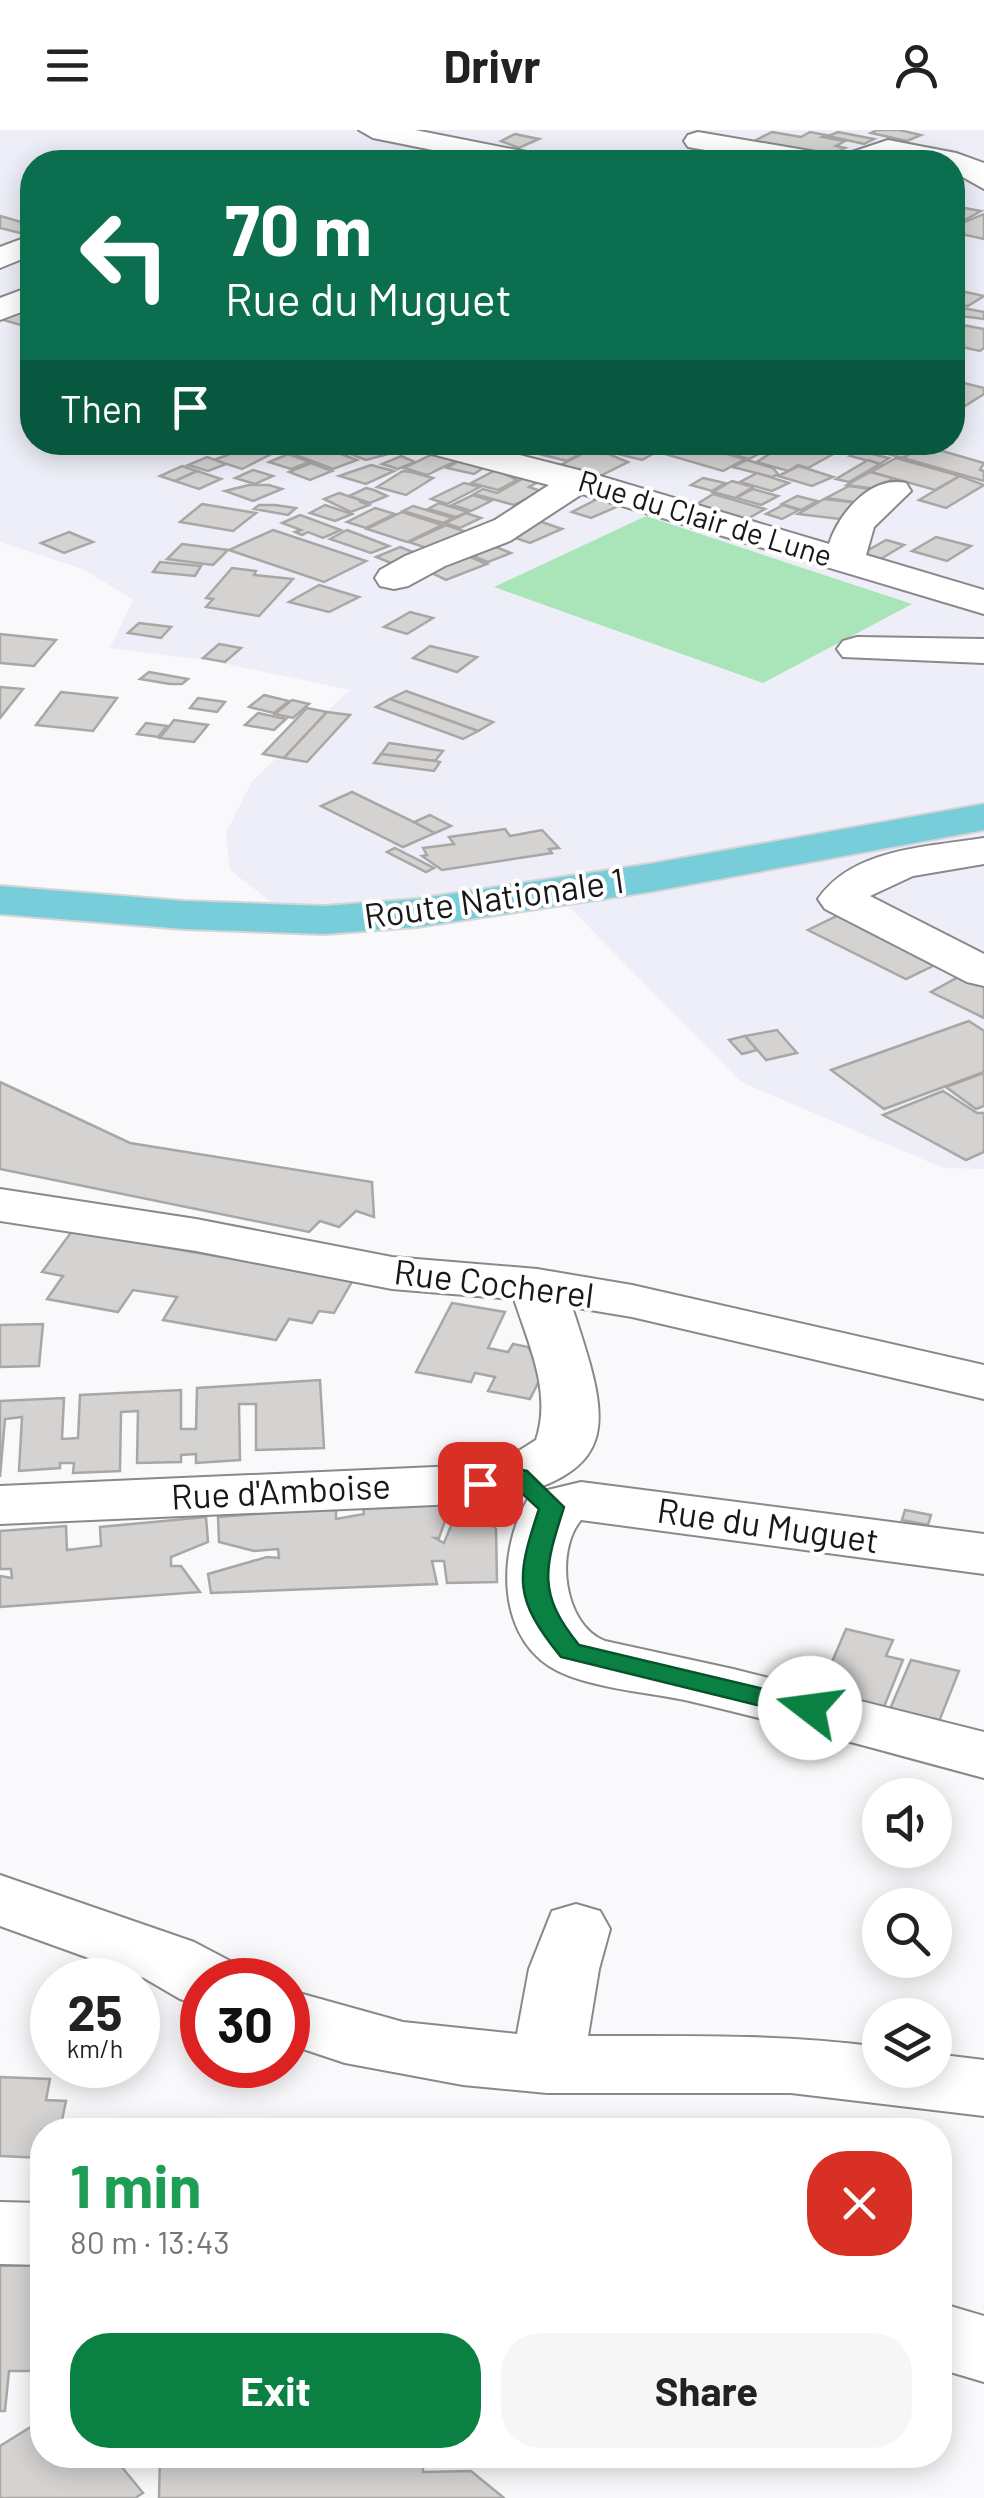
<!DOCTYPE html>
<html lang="en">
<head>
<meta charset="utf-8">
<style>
	:root { --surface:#fff; --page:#f6f6f6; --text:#222; --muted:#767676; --accent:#0b8043 }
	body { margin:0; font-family:Barlow,sans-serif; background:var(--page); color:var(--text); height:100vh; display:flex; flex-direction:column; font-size:38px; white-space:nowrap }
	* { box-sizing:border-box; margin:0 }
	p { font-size:32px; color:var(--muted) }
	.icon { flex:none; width:55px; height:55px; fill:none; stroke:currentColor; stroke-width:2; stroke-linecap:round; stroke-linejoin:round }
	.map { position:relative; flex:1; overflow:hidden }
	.side { position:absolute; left:30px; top:1988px; width:922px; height:350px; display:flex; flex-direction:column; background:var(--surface); border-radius:40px; box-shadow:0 5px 25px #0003 }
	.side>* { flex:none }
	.banner { position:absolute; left:20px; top:20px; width:945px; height:305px; border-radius:40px; box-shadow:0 5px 25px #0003; background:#0b6e4f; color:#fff; overflow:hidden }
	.controls { position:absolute; left:862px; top:1648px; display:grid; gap:20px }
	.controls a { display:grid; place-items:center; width:90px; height:90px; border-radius:50%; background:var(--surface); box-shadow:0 5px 25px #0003; font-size:50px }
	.speed { position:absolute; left:30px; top:1828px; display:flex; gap:20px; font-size:50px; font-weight:700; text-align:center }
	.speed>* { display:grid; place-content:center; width:130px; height:130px; border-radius:50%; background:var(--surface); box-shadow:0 5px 25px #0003; line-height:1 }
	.speed small { font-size:25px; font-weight:400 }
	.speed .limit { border:15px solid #d22; background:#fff; color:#111 }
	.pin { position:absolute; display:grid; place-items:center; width:85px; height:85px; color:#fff; margin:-42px; border-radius:20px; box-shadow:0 5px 15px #0006 }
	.me { position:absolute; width:110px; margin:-55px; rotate:285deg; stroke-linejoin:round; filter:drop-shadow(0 0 8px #0008) }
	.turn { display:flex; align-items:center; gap:35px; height:210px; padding:0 40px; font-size:45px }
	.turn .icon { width:130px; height:130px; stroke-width:2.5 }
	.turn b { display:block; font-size:70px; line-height:85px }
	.then { display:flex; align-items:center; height:95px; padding:0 40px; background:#0003; gap:20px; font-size:38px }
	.round { display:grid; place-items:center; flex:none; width:105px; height:105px; border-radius:40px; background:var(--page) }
	.head { display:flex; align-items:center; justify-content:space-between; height:170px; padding:0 40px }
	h1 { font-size:60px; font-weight:700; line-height:75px; color:#1e9e55 }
	.primary-button { display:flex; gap:20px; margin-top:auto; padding:20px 40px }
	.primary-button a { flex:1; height:115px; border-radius:40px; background:var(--accent); color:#fff; font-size:40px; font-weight:700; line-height:115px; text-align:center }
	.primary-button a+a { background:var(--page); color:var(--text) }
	header { display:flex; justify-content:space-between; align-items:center; height:130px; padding:0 40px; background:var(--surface); font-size:45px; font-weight:700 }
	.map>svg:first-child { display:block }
	.built { fill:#eeeef8; fill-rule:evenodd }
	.green { fill:#aae5b9 }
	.building { fill:#d5d3d1; stroke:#a9a7a5; stroke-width:2.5 }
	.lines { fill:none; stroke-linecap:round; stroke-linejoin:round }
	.minor-casing { stroke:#89898b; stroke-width:4 }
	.major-casing { stroke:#d5d5d6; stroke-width:4 }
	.minor { fill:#fff; fill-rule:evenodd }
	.major { fill:#78cdda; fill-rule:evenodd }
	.route { fill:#0b8043; stroke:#07532c; stroke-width:2.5 }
	.labels { text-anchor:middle; stroke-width:8; stroke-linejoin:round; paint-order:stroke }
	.far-street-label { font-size:30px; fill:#181819; stroke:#fff }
	.street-label { font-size:35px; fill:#181819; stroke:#fff }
</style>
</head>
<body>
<header><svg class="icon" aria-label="menu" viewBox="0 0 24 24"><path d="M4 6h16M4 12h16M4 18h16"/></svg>Drivr<svg class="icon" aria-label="person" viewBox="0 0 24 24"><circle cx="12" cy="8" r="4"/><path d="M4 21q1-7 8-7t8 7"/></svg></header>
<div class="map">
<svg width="984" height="2368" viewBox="0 0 984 2368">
	<rect width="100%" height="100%" fill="#f9f9fb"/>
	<!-- built -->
	<path class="built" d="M0,0h984v1039l-41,-1 -202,-86 -171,-174 -49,-22 -104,15 -138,7 -49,-38 -4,-37 26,-52 98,-91 -138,-29 -102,-13 23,-48 -48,-30 -85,-28zM32,32h920v280h-920z"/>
	<!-- green -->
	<path class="green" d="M646,386l266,88 -149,79 -269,-96z"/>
	<!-- building -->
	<g class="building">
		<path d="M877,0h22l22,5 -14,6 -36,-8z"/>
		<path d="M772,2l29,5 9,-5 16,3 -4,2 23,4 -9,5 9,2 -14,7 -81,-12z"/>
		<path d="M838,2l36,7 -10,5 -36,-8z"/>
		<path d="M515,4l9,2 15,3 -20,9 -18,-7z"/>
		<path d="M959,77l22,4 -29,16v-17z"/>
		<path d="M984,84v25l-32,-7v-5z"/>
		<path d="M0,86l32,9v11l-32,-8z"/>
		<path d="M952,159l32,7 -16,10 -16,-3z"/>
		<path d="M32,169v23l-8,4 -24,-7v-7z"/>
		<path d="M952,176l32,6v7l-32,-4z"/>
		<path d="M952,193l32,6v19l-4,3 -28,-6z"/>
		<path d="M952,250l32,8v6l-19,12 -13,-3z"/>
		<path d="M261,312l26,4 -45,23 -28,-9z"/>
		<path d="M309,312l48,18 -24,9 -48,-18z"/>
		<path d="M319,312h66l22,7 -41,11z"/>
		<path d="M532,312h54l10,3 -29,16 -48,-12z"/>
		<path d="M610,312h38l17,5 -23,13 -44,-11z"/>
		<path d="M677,312l25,5 43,12 -22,12 -65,-19z"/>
		<path d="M688,312h49l29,8 -17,9z"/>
		<path d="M787,312h41l18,5 -38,21 -10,-3 -10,6 -31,-9z"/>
		<path d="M889,312h33l6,2 -26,14 -28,-8z"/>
		<path d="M925,316l59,17 -4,7 4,1v10l-81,-23z"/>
		<path d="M594,318l34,14 -38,19 -39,-11z"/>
		<path d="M860,321l29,7 -9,6 -30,-8z"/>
		<path d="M437,322l23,7 -33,16 -23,-7z"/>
		<path d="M288,324l22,8 -19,7 -22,-7z"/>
		<path d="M401,326l14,6 -17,7 -16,-5z"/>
		<path d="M207,327l19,7 -18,7 -20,-6z"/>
		<path d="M896,328l64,18 -25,14 -64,-18z"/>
		<path d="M460,330l26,6 -12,8 -27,-6z"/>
		<path d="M747,330l26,8 5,6 -6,3 -39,-10z"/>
		<path d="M868,330l12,4 -31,18 -13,-3z"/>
		<path d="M311,333l21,8 -22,9 -21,-8z"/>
		<path d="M371,335l23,6 -28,13 -27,-8z"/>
		<path d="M182,336l15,5 -22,10 -15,-5z"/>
		<path d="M799,336l34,11 -21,9 -34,-10z"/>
		<path d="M253,340l20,6 -18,8 -20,-6z"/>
		<path d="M496,340l21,10 -19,10 -27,-7z"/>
		<path d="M197,341l24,8 -22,10 -24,-8z"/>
		<path d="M403,341l8,1 22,6 -27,17 -29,-8z"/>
		<path d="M870,342l22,6 -8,12 -37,-5z"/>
		<path d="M757,343l32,10 -17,8 -32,-9z"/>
		<path d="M960,346l24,9 -38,23 -27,-8z"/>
		<path d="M524,348l14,4 -9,5 12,4 -27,14 -40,-11 9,-5 14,4z"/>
		<path d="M703,348l22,5 -13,8 -21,-6z"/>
		<path d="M732,351l21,6 -18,11 -22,-6z"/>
		<path d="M464,353l16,4 -33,17 -16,-5z"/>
		<path d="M249,355h20l13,4 -29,12 -28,-10z"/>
		<path d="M849,356l21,3 -9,14 -35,-5z"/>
		<path d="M366,358l8,2 13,6 -17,7 -21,-7z"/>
		<path d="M753,359l25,7 -17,9 -25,-7z"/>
		<path d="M339,363l24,8 -2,1 8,3 -18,7 -27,-13z"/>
		<path d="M713,364l52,15 -25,14 -51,-14z"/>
		<path d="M473,365l18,6 -20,10 -19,-6z"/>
		<path d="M605,365l23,7 -37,16 -19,-6z"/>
		<path d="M797,366l20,5 -16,9 -19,-6z"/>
		<path d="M824,369l34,4 -10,17 -50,-6z"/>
		<path d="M439,373l29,9 -12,5 -28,-8z"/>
		<path d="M202,374l54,9 -23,18 -53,-9z"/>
		<path d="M259,375h16l21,3 -8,7 -34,-6z"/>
		<path d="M325,375l27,9 -17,7 -25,-8z"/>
		<path d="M783,375l16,5 -17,9 -16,-5z"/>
		<path d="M413,376l40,12 -10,5 -40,-12z"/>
		<path d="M375,378l20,6 -29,14 -19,-6z"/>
		<path d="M402,382l40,13 -35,17 -40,-13z"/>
		<path d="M466,383l15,5 -21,10 -15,-5z"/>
		<path d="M300,385l41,15 -18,8 -15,-6 -6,3 -7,-3 6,-2 -19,-7z"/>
		<path d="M539,391l23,8 -32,14 -23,-8z"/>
		<path d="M446,395l26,9 -37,17 -26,-9z"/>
		<path d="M273,400l93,31 -42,21 -95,-32z"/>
		<path d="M347,400l42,16 -18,7 -41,-14z"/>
		<path d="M69,402l24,10 -29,11 -23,-10z"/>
		<path d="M936,407l35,9 -24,15 -35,-10z"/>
		<path d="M886,410l18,5 -30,18 -18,-6z"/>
		<path d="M182,414l46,6 -15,15 -46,-6z"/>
		<path d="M488,414l23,9 -23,9 -23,-9z"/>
		<path d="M400,417l21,8 -25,10 -20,-8z"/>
		<path d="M461,423l26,11 -41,16 -25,-12z"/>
		<path d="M160,432l41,4 -6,10 -42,-4z"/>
		<path d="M232,438l24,3 -2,4 39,4 -34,37 -53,-9 7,-8 -7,-1z"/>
		<path d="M319,455l40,12 -30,15 -40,-10z"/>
		<path d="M410,482l23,6 -26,16 -23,-7z"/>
		<path d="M139,493l32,4 -10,11 -33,-5z"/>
		<path d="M0,504l56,6 -22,26 -34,-3z"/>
		<path d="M219,514l22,4 -16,14 -22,-4z"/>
		<path d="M430,516l47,11 -20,15 -44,-14z"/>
		<path d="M149,542l39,7 -6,5h-12l-30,-5z"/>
		<path d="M0,557l23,2 -23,29z"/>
		<path d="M406,561l87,31 -15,9 -88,-32z"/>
		<path d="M61,562l56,6 -24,33 -57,-6z"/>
		<path d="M264,565l25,6 -15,12 -25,-6z"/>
		<path d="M198,568l27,4 -8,10 -27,-4z"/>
		<path d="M390,569l88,32 -15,8 -87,-32z"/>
		<path d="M292,570l17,4 -16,14 -18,-4z"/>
		<path d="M307,578l20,4 -43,46 -21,-4z"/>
		<path d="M327,582l23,3 -43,47 -23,-4z"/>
		<path d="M258,583l28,6 -12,11 -29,-5z"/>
		<path d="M174,590l34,5 -14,17 -34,-4z"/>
		<path d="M146,593l21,3 -9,11 -21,-3z"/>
		<path d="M389,613l54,8 -8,10 -54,-7z"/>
		<path d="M381,624l54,7 5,1 -6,9 -60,-8z"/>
		<path d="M352,662l62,30 21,11 -32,14 -82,-41z"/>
		<path d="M430,685l21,11 -16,7 -21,-11z"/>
		<path d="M505,699l5,7 32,-6 17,18 -10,1 3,4 -110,17 -20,-14 5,-1 -4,-7 31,-4 -5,-7z"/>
		<path d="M395,718l39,20 -8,4 -39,-20z"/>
		<path d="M841,784l98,49 -33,16 -98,-49z"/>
		<path d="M962,845l22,11v32l-53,-26z"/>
		<path d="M969,891l15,10v41l-100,37 -53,-39z"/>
		<path d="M777,900l20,23 -31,7 -21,-24z"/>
		<path d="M745,906l12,14 -15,4 -13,-14z"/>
		<path d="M984,943v33l-8,3 -30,-22z"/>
		<path d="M0,952l130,61 242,39 2,35 -18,-6 -17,16 -19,-6 -11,11 -309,-63z"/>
		<path d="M943,961l34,22h7v39l-18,8 -83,-45z"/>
		<path d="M72,1101l281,49 -19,33 -15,-2 -7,12 -23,-4 -13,21 -113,-20 14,-23 -44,-7 -15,22 -71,-13 16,-23 -21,-4z"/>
		<path d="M452,1173l53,9 -17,36 20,4 5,-8 15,3 15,26 -13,26 -42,-8 7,-14 -20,-4 -4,9 -55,-10z"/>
		<path d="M43,1194l-4,42 -39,1v-42z"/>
		<path d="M320,1250l4,68 -68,2v-46h-17l1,56 -44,3v-9l-15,1v7l-44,1 1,-52 -17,1 -1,59 -47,2 1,-10h-14v5l-41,3 3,-54 -17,2 -5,58v-76l64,-3 -2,41 16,-1 2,-43 101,-5v39h15l1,-41z"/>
		<path d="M453,1368l-14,40h-4l9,5 9,-22 34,-2 9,10 1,53 -50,1 -3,-22h-12l5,23 -226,9 -3,-19 59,-17 12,1 -1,-9 -24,2 -35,-9 -1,-25 118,-9v11l28,-5 -1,-9z"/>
		<path d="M905,1380l26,5 -3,10 -26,-5z"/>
		<path d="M206,1387l2,25 -37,15v9h10l19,26 -200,15v-31l12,2 -1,-9h-11v-38l66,-5 1,24 34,-4 -1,-19z"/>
		<path d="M846,1499l47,11 -7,16 17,4 -24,59 -64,-17z"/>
		<path d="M911,1530l48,11 -23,58 -49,-13z"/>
		<path d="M0,1947l50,2 -4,21 20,1 -6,29h-18v28l-42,-2z"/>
		<path d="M42,2135v106h-33l-4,40h-5v-145z"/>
		<path d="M42,2290v35h70l31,38 -8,5h-135v-52z"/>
		<path d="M160,2325h263v17l48,-1 33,27h-345z"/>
	</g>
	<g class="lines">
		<!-- minor casing -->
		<g class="minor-casing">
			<g id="minor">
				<path d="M359,0h56l117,23 10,3 4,6h-54l-119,-24z"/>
				<path d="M698,2l124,21 14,8 4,-5 48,-16 68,13 28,10v26l-32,-18v-9l-62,-4 -14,4h-102l-86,-15 -4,-6 4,-6z"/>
				<path d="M32,105v20l-32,13v-21z"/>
				<path d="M32,156v22l-32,12v-22z"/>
				<path d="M408,312h61l121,31 239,71c10,-31 42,-69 77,-61l5,8 -37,36 -8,28 118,35v24l-402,-120 -72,47 -65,25 -37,20 -14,3 -14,-3 -5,-8 5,-8 25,-14 90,-36 54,-35 -136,-36z"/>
				<path d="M857,507l127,2v24l-141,-6 -6,-8 6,-8z"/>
				<path d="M984,708v26l-71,12 -43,20 114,58v32l-17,-4 -142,-73 -7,-10c35,-51 110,-52 166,-61z"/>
				<path d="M0,1059l196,30 196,38 145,12 95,16 352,80v34l-352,-82 -60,-10c40,120 53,168 -92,196l-480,21v-38l480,-21 21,-3 35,-22c16,-47 -7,-95 -22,-141l-122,-10 -196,-38 -196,-30z"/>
				<path d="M581,1352l403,52v40l-403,-54c-26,30 -18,105 24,121l128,28 251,63v46c-98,-26 -196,-54 -295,-77 -40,-9 -106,-13 -140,-35 -55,-36 -50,-123 -18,-172z"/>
				<path d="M0,1745l194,67 36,19 10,19h-38v26l-22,-7 -36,-21 -144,-52z"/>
				<path d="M576,1774l24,7 10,18 -11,40 -11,67c98,0 195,-2 292,11v23h55v-16l49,6v56l-193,-23h-244l-84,-8 -118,-22 -57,-19v-54l115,32 114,12 12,-65 23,-58z"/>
				<path d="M0,2072l42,1v62l-42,-1z"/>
				<path d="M940,2173l44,13v66l-44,-13z"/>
			</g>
		</g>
		<!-- major casing -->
		<g class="major-casing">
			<path id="major" d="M984,674v26l-335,62 -232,35 -93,7 -140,-5 -184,-15v-28l184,15 140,5 93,-7 232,-35z"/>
		</g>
		<!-- minor -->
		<use href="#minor" class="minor"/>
		<!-- major -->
		<use href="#major" class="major"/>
	</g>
	<!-- route -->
	<path class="route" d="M518,1339l9,2 37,36c-19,60 -28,86 15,138l240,57 4,6 -4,7 -9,3 -249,-61c-48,-59 -45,-79 -22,-148l-26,-24 -33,7 -13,-8 4,-5z"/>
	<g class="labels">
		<!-- far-street labels -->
		<g class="far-street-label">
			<text transform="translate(705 389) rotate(17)" y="10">Rue du Clair de Lune</text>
		</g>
		<!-- street labels -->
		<g class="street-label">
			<text transform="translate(494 769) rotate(-8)" y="12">Route Nationale 1</text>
			<text transform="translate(494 1154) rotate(7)" y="12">Rue Cocherel</text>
			<text transform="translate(281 1362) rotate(-3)" y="12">Rue d'Amboise</text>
			<text transform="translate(768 1396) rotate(8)" y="12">Rue du Muguet</text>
		</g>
	</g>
</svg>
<div class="controls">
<a><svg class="icon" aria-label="sound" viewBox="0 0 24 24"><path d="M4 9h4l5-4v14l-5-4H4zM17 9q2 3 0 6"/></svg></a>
<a><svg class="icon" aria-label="search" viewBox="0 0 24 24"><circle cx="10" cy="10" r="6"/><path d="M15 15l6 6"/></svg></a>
<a><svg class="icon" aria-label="layers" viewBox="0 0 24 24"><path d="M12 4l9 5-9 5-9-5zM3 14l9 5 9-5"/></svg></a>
</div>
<div class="speed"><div>25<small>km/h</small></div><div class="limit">30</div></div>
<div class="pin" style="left:480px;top:1354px;background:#d93025"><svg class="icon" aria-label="arrive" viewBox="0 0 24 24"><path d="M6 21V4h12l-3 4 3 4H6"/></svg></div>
<svg class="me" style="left:810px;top:1578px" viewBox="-20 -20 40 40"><circle r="19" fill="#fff"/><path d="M0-13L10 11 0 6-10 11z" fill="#0b8043"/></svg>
<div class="banner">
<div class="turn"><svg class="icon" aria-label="left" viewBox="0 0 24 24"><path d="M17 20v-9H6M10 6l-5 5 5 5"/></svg><div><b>70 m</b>Rue du Muguet</div></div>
<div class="then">Then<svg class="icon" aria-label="arrive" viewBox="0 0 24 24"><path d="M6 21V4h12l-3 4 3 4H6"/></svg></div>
</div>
<section class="side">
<div class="head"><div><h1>1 min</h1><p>80 m · 13:43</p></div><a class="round" style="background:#d93025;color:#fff"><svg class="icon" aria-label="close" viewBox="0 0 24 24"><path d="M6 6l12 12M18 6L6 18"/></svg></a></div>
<div class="primary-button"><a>Exit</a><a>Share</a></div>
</section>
</div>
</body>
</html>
